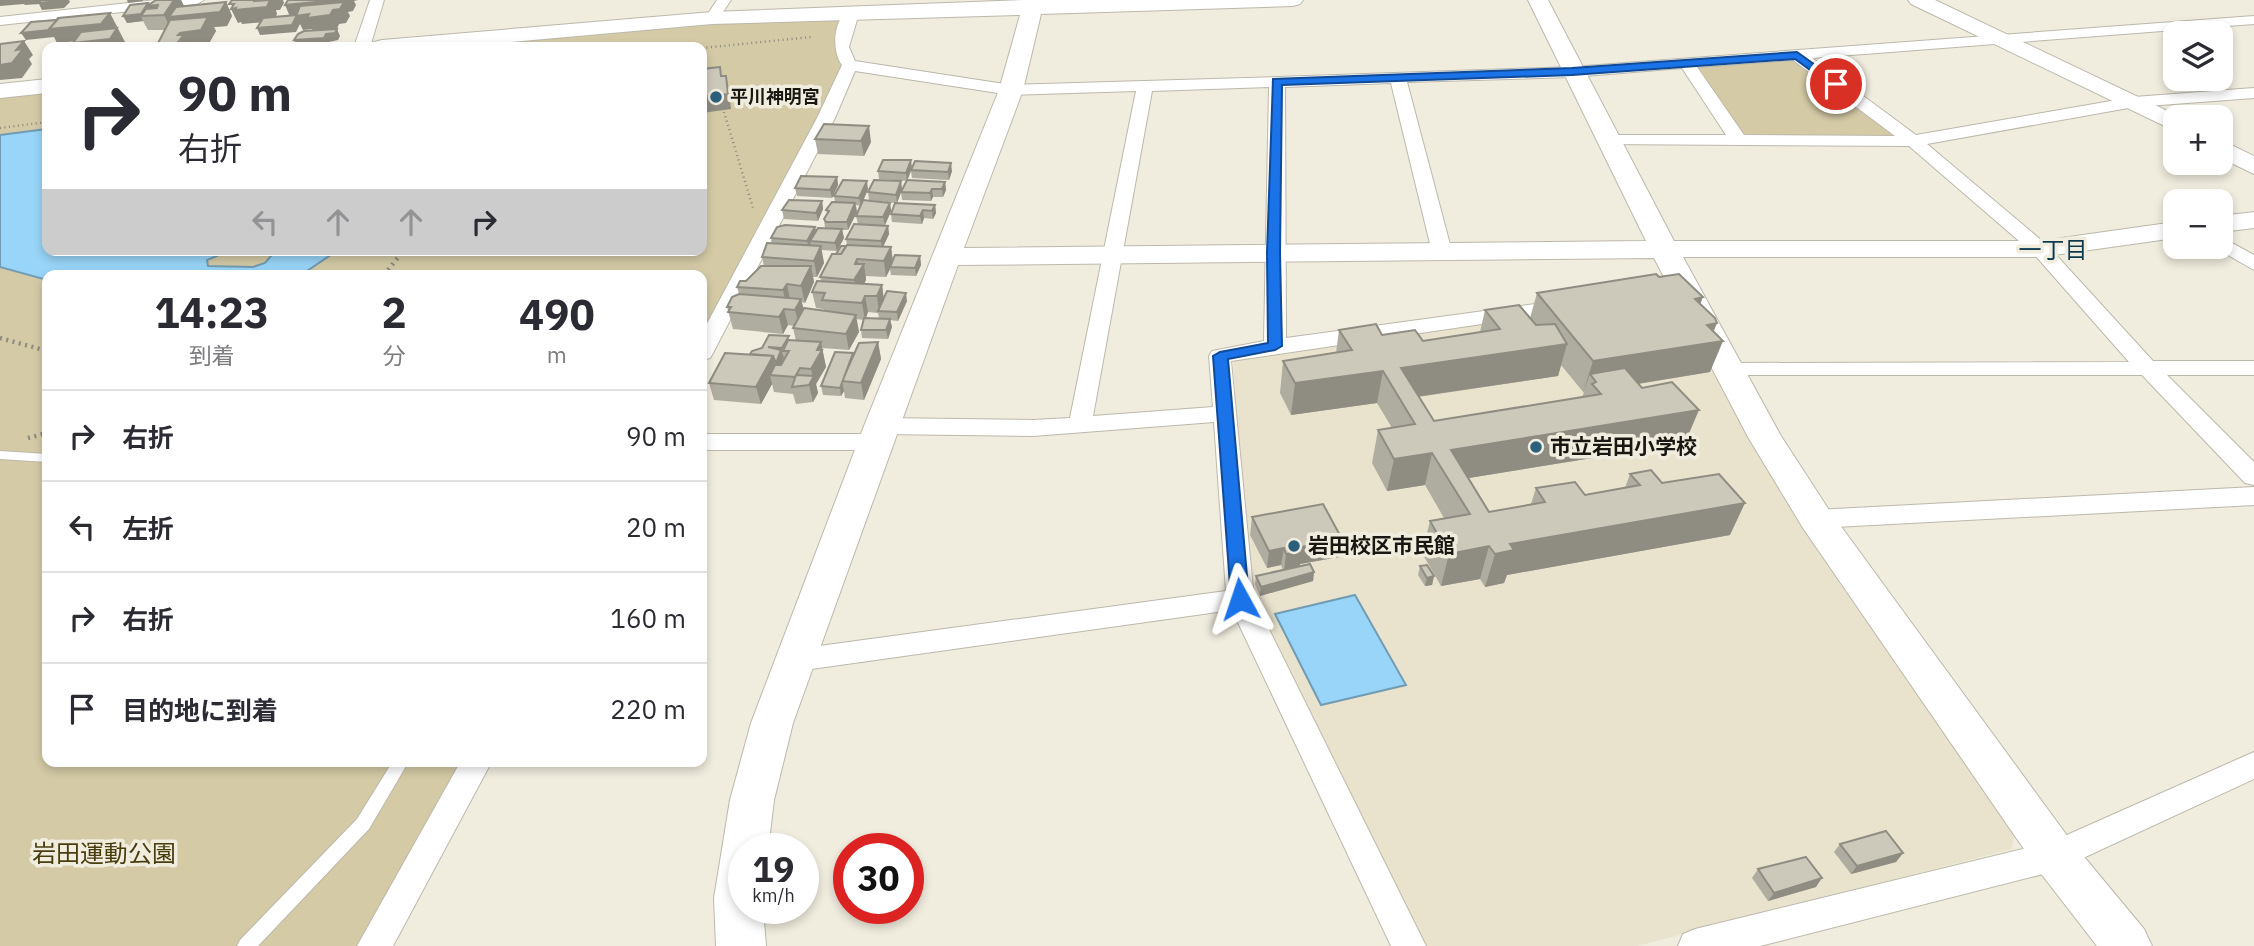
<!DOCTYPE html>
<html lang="ja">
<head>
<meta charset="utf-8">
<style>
	:root { --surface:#fff; --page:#f7f7f7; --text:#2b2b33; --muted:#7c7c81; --line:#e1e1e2 }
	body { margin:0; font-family:"IBM Plex Sans","Noto Sans JP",sans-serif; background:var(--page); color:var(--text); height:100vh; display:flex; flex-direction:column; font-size:26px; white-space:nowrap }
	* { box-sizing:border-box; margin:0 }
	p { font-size:23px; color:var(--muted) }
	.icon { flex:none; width:38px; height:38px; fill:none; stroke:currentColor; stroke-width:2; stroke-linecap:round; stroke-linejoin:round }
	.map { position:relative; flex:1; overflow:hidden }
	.side { position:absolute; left:42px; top:270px; width:665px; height:497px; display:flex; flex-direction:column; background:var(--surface); border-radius:14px; box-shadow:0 4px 10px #0003 }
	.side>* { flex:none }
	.hud { position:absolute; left:42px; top:42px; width:665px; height:214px; border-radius:14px; box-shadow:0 4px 10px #0003; background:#fff; color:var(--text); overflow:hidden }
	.buttons { position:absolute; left:2163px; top:21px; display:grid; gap:14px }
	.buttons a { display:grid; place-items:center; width:70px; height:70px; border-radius:14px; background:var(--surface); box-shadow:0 4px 10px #0003; font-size:35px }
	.speed { position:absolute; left:728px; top:833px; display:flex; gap:14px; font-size:35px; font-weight:700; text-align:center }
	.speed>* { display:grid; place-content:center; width:91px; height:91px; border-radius:50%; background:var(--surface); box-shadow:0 4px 10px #0003; line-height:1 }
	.speed small { font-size:18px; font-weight:400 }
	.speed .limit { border:10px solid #d22; background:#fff; color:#111 }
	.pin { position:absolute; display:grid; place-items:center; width:60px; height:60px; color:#fff; margin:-30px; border:4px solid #fff; border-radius:50%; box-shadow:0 2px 7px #0007 }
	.me { position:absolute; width:77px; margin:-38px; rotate:355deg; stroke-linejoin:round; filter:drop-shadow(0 0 5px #0008) }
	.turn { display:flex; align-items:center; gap:24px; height:147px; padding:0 21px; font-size:32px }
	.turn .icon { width:91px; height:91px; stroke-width:2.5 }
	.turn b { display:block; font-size:49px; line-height:60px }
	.lanes { display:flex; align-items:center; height:66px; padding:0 21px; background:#0003; justify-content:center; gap:35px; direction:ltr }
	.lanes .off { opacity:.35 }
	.eta { display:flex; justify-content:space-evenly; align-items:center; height:119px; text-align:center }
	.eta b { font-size:42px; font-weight:800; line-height:49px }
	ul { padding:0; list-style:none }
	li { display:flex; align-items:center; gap:21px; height:91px; padding:0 21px; border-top:2px solid var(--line) }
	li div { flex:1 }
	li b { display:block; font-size:26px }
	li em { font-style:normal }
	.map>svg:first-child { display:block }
	.built { fill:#e9e3cd }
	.green { fill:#d4caa6 }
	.water { fill:#98d5f8; stroke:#729cb3; stroke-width:2 }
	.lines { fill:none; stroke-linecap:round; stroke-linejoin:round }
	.lane-casing { stroke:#bcb8ab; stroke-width:2 }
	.street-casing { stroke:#bcb8ab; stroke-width:2 }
	.secondary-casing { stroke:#bcb8ab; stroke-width:2 }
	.path-far1 { stroke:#8d8a80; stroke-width:2.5; stroke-dasharray:1 3.5; stroke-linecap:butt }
	.path { stroke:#8d8a80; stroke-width:4.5; stroke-dasharray:2 4.5; stroke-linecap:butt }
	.lane { fill:#fff; fill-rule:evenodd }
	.street { fill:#fff; fill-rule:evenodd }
	.secondary { fill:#fff; fill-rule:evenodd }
	.wall { fill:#afaca0; fill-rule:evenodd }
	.shaded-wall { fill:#8f8c82 }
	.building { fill:#ccc8ba; stroke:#8f8c82; stroke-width:2 }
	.route { fill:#1a73e8; stroke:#114b97; stroke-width:2 }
	.poi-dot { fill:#2b607c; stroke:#f0ecde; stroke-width:2.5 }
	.labels { text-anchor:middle; stroke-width:7; stroke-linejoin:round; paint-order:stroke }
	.far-poi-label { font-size:18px; font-weight:bold; fill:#191712; stroke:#f0ecde; text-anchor:start }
	.poi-label { font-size:21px; font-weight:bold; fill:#191712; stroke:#f0ecde; text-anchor:start }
	.neighbourhood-label { font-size:23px; fill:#0b394e; stroke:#f0ecde }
	.near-park-label { font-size:24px; fill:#493d0e; stroke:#f0ecde }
</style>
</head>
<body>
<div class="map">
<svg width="2254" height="946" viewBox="0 0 2254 946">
	<rect width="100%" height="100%" fill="#f0ecde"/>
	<!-- built -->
	<path class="built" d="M1670,297l345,535 -3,17 -375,97h-212l-177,-354 -15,-232z"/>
	<!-- green -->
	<g class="green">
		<path d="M852,13l-12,28 10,24 -82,163 -66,125v-78h-655v486h430l-103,185h-374v-855l47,-5v164h655v-203h-320l173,-17z"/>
		<path d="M1795,59l102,79h-151l-48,-71z"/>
	</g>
	<!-- water -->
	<g class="water">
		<path d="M47,129v121h184l-24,10 1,6 45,1 12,-4 6,-7v-6h67l-37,25h-254v5l-47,-13v-132z"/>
		<path d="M1355,595l51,90 -85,20 -46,-91z"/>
	</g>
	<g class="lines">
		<!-- lane casing -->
		<g class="lane-casing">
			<g id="lane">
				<path d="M0,451l47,3v8l-47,-3z"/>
				<path d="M393,761h16l-40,68 -111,117h-21l3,-6 117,-121z"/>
			</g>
		</g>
		<!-- street casing -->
		<g class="street-casing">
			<g id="street">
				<path d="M156,0h48l-7,4 -197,21v-8z"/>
				<path d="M370,0h14l-14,47h-16z"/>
				<path d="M717,0h14l-14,21h-10l-2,-3z"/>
				<path d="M852,9l7,4 -10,34 6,14 156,24 266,-8 295,-10 682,-51v8l-442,34 104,77 218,-38 120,-9v10l-120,9 -207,37 120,101 106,116h101v14h-87l87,87v23l-9,-2 -103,-108h-420l-3,-5 3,-5 8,-2 399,-1 -96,-109 -124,-107 -307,-2 -3,-4 9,-5h118l-44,-67 -110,9 -165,5 45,170 -3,4h-14l-3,-4 -41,-169 -106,4 1,251 278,-38 7,2 3,4 -3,4 -7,2 -333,49 23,238 172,347h-35l-159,-336 -435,61 -10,-3 -4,-8 4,-8 10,-3 429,-58 -12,-169 -181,14 -152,-2 -8,-3 -4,-5 4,-5 8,-3 152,2 37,-2 66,-327 -125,4 -156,-24 -20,47 -122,235 -3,5 -8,2v-27l115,-215 25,-53c-11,-14 -9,-50 10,-56zM1793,60l102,76 -151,-1 -47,-68zM1269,87l-5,254 -52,10 -3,5 4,51 -120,9 59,-325z"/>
				<path d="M2221,237l33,18v15l-40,-23h7z"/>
				<path d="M702,434h173l8,2 4,6 -4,6 -8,2h-173z"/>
				<path d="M2254,487v18l-438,23 -9,-3 -4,-6 4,-6 9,-3z"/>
				<path d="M2254,752v27l-199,92 -295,75h-82l5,-12 12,-5 356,-87z"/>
				<path d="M461,761h31l-99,185h-36z"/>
			</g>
		</g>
		<!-- secondary casing -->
		<g class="secondary-casing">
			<g id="secondary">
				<path d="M1024,0h279l-3,4 -7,2 -252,8 -18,76 -59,158 682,-7 -118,-241h20l126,241h366l135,-19v16l-135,19h-357l98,179 48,74 242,331 73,88 8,17h-55l-58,-75 -236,-343 -55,-91 -94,-179 -696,7 -165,458 -19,77 -6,49h-24v59h19l3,38h-50l-2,-48 16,-98 21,-77 113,-297 135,-336 21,-75 -308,9 -258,23h-83l3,-5 8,-2 330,-28z"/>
				<path d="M1908,0h27l245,117h-5v14l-264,-127z"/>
				<path d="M47,79v14l-47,5v-14z"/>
				<path d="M2221,140l33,16v18l-33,-16z"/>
				<path d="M2254,212v16l-33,4v-16z"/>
			</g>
		</g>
		<!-- path-far1 -->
		<g class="path-far1">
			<path d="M702,48l109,-11"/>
			<path d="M724,112l29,96"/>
			<path d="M0,128l47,-6"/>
		</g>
		<!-- path -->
		<g class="path">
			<path d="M384,275l20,-25"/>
			<path d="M0,338l47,13"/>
			<path d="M28,438l19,-5"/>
		</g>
		<!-- lane -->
		<use href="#lane" class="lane"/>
		<!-- street -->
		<use href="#street" class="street"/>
		<!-- secondary -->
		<use href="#secondary" class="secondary"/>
	</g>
	<!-- wall -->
	<g class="wall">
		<path d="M156,0h25l3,6 42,-4 6,14 -5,10 -13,1 2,4 -8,14 -18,2h-34l9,-17h-17l-5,-9 -16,2 21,-20 1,2z"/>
		<path d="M815,139l56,3 -7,14 -46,-2z"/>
		<path d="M912,167l40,4 -3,9 -37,-2 -1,-7 -4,10 -28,-2 -1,-8z"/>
		<path d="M837,177l1,8 -6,13 -35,-2 -2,-8z"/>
		<path d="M901,181l1,9 43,-8 1,8 -3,7h-10l-2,4 -29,-1 -1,-8 -4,11 38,2 1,8 -3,6 -9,-1 -2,6 -30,-2 -1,-8 4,-11 -26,-3 -1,-8z"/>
		<path d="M868,189l-7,17 -5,-1 1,7 -9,18h-6l2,8 -7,13 -16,-1 3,13 -7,14h-4l1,5 -9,21 -3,-1 1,7 21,1 -1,-1 -7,-1 -4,-16 9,-11 -1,-4 16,-23 11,-9 -1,-6 12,-15 -2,-8 34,-13 1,8 -6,14 3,1 1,8 -6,13h8l2,13 27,-4 1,9 -5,11 -25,-1 -1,-6 -4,8 -20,-1v4l-2,4 18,1 2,14 23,2 -9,20 -8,-1 2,7 -4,12 -26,-1 -1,-8 3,-10 -8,-1 3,13 -10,18 -27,-2 4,19 -10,17 2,9 -5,9 -17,2 -3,-10 -19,-2 -2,-8 -11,20 -47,-4 -5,-17 41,-29 40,-14 6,1 -3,-13 1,-2 -6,-1 -5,9 -50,-5 -6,-22 12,-13 -2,-7 9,-6 18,-15 -2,-9 10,-14 -1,-5 44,-11 1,5 11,-3 -2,-1 -1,-9 3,-5 -1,-4 9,-8 -1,-6zM868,312l10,1 1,5h-13z"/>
		<path d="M822,201l1,8 -5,12 -34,-2 -2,-9z"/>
		<path d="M1537,293l164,11 12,27 -3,41 -71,12 46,59 -216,35 20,34 42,-8 5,-16 49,7 40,-7 5,-14 32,9 68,52 -223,40 -3,8 -19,4 -5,-8 -39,7 -19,-33 8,-32 14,-3 -19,-33 -38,6 -15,-28 6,-33 14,-2 -15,-25 -86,12 -11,-22 3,-32 53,-8 3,-23 43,5 41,6 57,-9 5,-22 45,8zM1561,365l23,28 -2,4 -148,24 -16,-24 140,-21z"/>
		<path d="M878,342l3,17 -17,41 -19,-2 -1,-7 -3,5 -18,-1 -2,-9 33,-31z"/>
		<path d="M1252,517l87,40 -39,7v2l14,6 -1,9 -53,15 -5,-12 1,-8 27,-6 -2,-5 -14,3 -17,-33z"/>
		<path d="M1420,566l14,10 -2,9 -7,1 -7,-11z"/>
		<path d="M1840,844l63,9 -7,9 -45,12 -17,-22z"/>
		<path d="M1758,869l58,18 -48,14 -16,-23z"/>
	</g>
	<!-- shaded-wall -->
	<g class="shaded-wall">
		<path d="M0,0h69l1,2 -6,6 -22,2 -3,-6 -14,1 -1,-1 -24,2z"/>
		<path d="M127,0h16v1l-15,2z"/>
		<path d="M174,0h7l4,8 41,-6 6,14 -5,10 -13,1 2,4 -8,14 -18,2h-16l4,-12 -7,-6 -7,-14z"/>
		<path d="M256,0h27l1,3 -4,7h-4l1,4 -3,7 -32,3 -1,-2 -3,1 -7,-14z"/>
		<path d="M316,0h42l-4,1 2,4 -3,6 -5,1 2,4 -4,7 -7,1 -2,5 3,7 -2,4 -9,2 -2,3 -30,2 -3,-7 19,-8 -1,-3 -9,1 -3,-6 -4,8 -36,3 -3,-7 34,-9 -6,-14z"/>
		<path d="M148,3l2,3 8,-1 5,10 -22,1 2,5 -16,2 -4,-7z"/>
		<path d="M110,13l15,29 -3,5h-47l-2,-4 36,-5 -52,5 -3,-6 -28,3 -5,-7 28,-4z"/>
		<path d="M24,41l9,14 -4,4 3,5 -10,14 -22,2v-15z"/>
		<path d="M726,76l3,14 2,19 -29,4v-16z"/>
		<path d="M869,126l2,16 -7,14 -3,-15z"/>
		<path d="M911,160l1,8 -5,13 -1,-8z"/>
		<path d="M951,163l1,8 -3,9 -1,-8z"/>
		<path d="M837,177l1,8 -6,13 -2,-8z"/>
		<path d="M867,181l1,8 -7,17 -2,-8z"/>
		<path d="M901,181l1,9 -5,13 -1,-8z"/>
		<path d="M945,182l1,8 -3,7 -1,-8z"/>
		<path d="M932,189l1,8 -2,4 -1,-8z"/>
		<path d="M822,201l1,8 -5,12 -2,-8z"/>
		<path d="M855,203l2,9 -9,18 -1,-8z"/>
		<path d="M890,203l1,8 -6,14 -2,-8z"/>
		<path d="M935,205l1,8 -3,6 -1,-8z"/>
		<path d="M923,210l1,8 -2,6 -2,-8z"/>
		<path d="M888,226l1,8 -7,15 -1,-8z"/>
		<path d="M815,227l2,8 -7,6 1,5 -2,3 -2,-8z"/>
		<path d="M842,229l2,9 -7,13 -2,-8z"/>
		<path d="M821,246l3,17 -7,14 -3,-16z"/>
		<path d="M891,247l2,16 -3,4v2l-4,8 -2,-16z"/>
		<path d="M920,256l1,9 -5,11 -1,-8z"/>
		<path d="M857,259l2,12 5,-7 2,16 -9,16 -3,-16 1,-16z"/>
		<path d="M811,266l3,16 -9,21 -4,-17z"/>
		<path d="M787,284l3,17 -4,5 -3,-16z"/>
		<path d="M882,285l2,17 -5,9 -2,-15z"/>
		<path d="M906,293l1,8 -9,20 -1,-9z"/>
		<path d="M865,296l3,16 -3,8 -3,-17z"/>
		<path d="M1703,297l-12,32 4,-30z"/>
		<path d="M801,299l4,16 -6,11 -4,-16z"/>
		<path d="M784,309l4,16 -5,9 -4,-17z"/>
		<path d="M856,315l3,17 -10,18 -3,-16z"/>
		<path d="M890,319l2,8 -4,12 -2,-9z"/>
		<path d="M1717,323l-8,20 14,-2 -13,31 -112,18 -2,-8 -6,-8 -7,19 10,-32z"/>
		<path d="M821,342l5,25 -10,17 2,9 -5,9 -4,-17 4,-7 -2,-9z"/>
		<path d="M878,342l3,17 -17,41 -3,-17z"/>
		<path d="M1567,344l-9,32 -158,23 1,-31z"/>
		<path d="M781,350l3,8 -6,14 -2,-9z"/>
		<path d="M773,356l4,17 -7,2 2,9 -11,20 -5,-17z"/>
		<path d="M1383,371l-6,32 -86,12 4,-32z"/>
		<path d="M842,382l2,9 -3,5 -1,-8z"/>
		<path d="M1699,410l-14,33 -235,38 1,-31z"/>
		<path d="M1432,453l-7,32 -38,6 7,-32z"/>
		<path d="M1745,503l-15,32 -223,40 -3,8 -19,4 10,-33 15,-10z"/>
		<path d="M1342,539l-3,18 -39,7v5l-16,3 2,-18 15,-7z"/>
		<path d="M1489,546l-9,33 -39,7 8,-32z"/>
		<path d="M1284,548l-3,17 -14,3 2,-17z"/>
		<path d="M1314,572l-1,9 -53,15 1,-9z"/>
		<path d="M1434,576l-2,9 -7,1 2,-8z"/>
		<path d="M1903,853l-7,9 -45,12 6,-8z"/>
		<path d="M1822,878l-6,9 -48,14 6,-8z"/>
	</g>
	<!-- building -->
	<g class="building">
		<path d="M41,0h20l-1,1 -22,2z"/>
		<path d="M156,0h18l-10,15 -23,1 5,-7 11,-1 1,-3 -11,1z"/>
		<path d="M232,0h24l-1,1 15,-1 -3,7 -32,3 1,-2 -5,1 3,-5h-5z"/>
		<path d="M288,0h48l-51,5z"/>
		<path d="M226,2l-6,10 -51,5 7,-10z"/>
		<path d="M344,2l-4,7 -7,1 -3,5 -23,3 2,-4 -13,2 4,-10z"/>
		<path d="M148,3l-7,11 -18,2 7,-11z"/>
		<path d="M110,13l-9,11 -52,5 9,-11z"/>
		<path d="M297,15l-5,10 -35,3 6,-10z"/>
		<path d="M208,17l-7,13 -21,3 -2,2h6l-10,12h-18l14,-27z"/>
		<path d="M57,20l-8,9 1,1 -29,3 10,-11z"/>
		<path d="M117,28l-7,11 -37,4 8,-11z"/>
		<path d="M337,29l-2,4 -9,1 -2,4 -30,2 4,-6 6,-3z"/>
		<path d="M24,41l-8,9 7,-1 -11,14 -12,2v-21z"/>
		<path d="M720,67l1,9h5l2,18 -26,3v-28z"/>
		<path d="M824,124l45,2 -8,15 -46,-2z"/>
		<path d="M883,160h28l-5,13 -28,-2z"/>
		<path d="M915,161l36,2 -3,9 -37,-2z"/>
		<path d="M801,176l36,1 -7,13 -35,-2z"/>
		<path d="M843,180l24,1 -8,17 -25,-2z"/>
		<path d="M874,180l27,1 -5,14 -28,-3z"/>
		<path d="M907,180l38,2 -3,7h-10l-2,4 -29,-1z"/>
		<path d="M789,200l33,1 -6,12 -34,-3z"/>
		<path d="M863,200l27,3 -7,14 -27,-1z"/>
		<path d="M832,202l23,1 -8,19h-21l-2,-3 5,-8 -3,-1z"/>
		<path d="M895,203l40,2 -3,6 -9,-1 -3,6 -29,-2z"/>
		<path d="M854,224l34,2 -7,15 -35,-2z"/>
		<path d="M785,225l30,2 -8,14 -36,-3 6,-11z"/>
		<path d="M818,228l24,1 -7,14 -25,-2z"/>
		<path d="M767,243l54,3 -7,15 -52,-4z"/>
		<path d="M847,245l44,2 -7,14 -27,-2 -2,5h9l-10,16 -34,-3 12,-23h9z"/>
		<path d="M841,246h5l-5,8h-5z"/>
		<path d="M895,255l25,1 -5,12 -25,-1z"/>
		<path d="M761,266h50l-10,20 -14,-2 -4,6 -46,-3 3,-6h6z"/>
		<path d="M1656,274l3,3 20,-3 24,23 -8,2 20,19 2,5 -10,2 16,16 -130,20 -56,-68z"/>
		<path d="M817,281l65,4 -5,11h-12l-3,7 -40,-3 3,-7 -13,-1z"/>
		<path d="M887,291l19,2 -9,19 -19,-1z"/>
		<path d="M739,294l62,5 -6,11 -11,-1 -5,8 -51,-5 3,-5h-4l5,-10z"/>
		<path d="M1519,305l17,20 19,-1 12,20 -166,24 33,53 167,-27 -9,-10 4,-2 -6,-8 35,-6 17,20 30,-6 27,28 -248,40 38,62 56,-10 -9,-14 39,-6 10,13 55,-10 -10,-11 21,-4 11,13 57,-9 26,29 -235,41 4,6 -19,4 -6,-8 -40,8 -19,-33 40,-7 -38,-61 -38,6 -16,-29 37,-6 -32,-53 -88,12 -12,-22 69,-11 -13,-20 37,-6 6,11 33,-5 8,11 77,-12 -15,-19z"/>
		<path d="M804,308l52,7 -10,19 -53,-6z"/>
		<path d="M864,318l26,1 -4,11h-25z"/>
		<path d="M769,335l20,1 -7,12 -14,-1 13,3 -5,13 -3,-7 -23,-2 2,-3 10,-3z"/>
		<path d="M788,340l33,2 -4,8h5l-11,19 -11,-1 -5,9 -25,-2 5,-10h6l8,-14h-6z"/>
		<path d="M878,342l-17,41 -19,-2 17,-38z"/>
		<path d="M835,352l18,1 -13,35 -19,-2z"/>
		<path d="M725,353l48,3 -17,31 -47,-4z"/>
		<path d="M796,375l18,1 -5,9 -17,2z"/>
		<path d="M1323,504l19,35 -41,8 1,5 -16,2 -2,-6 -15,3 -17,-34z"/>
		<path d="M1310,564l4,8 -53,15 -5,-11z"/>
		<path d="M1427,565l7,11 -7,2 -7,-12z"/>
		<path d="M1886,831l17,22 -46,13 -17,-22z"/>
		<path d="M1806,857l16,21 -48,15 -16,-24z"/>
	</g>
	<!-- route -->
	<path class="route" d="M1797,52l42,30v4h-7l-37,-27 -223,16 -290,10 -2,168 2,93 -7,4 -47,9 21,240 -3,5h-12l-3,-5 -18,-243 7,-4 48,-9 -1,-90 6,-174 299,-11z"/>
	<!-- markers -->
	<g class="poi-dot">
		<circle cx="716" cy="97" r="7"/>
		<circle cx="1536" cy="447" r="7"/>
		<circle cx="1294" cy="546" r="7"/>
	</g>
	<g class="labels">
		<!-- far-poi labels -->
		<g class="far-poi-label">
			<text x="730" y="103">平川神明宮</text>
		</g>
		<!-- poi labels -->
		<g class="poi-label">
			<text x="1550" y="454">市立岩田小学校</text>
			<text x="1308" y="553">岩田校区市民館</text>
		</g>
		<!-- neighbourhood labels -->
		<g class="neighbourhood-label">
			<text x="2053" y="258">一丁目</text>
		</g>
		<!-- near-park labels -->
		<g class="near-park-label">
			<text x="104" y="862">岩田運動公園</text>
		</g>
	</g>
</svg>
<div class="buttons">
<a><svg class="icon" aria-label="layers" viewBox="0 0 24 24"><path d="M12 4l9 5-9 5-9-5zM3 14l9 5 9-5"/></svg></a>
<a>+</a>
<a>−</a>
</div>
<div class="speed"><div>19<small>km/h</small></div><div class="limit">30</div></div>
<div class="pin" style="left:1836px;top:84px;background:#d93025"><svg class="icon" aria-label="arrive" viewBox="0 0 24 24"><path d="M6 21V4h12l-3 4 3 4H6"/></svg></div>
<svg class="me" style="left:1240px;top:599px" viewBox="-20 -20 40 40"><path d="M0-17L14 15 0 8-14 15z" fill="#1a73e8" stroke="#fff" stroke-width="4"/></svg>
<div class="hud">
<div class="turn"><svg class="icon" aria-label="right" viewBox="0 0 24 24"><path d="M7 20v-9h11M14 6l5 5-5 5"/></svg><div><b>90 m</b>右折</div></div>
<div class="lanes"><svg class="icon off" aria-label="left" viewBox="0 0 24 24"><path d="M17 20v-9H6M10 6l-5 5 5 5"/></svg><svg class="icon off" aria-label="ahead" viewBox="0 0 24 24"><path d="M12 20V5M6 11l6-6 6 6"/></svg><svg class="icon off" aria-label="ahead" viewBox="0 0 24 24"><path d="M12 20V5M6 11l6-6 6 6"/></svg><svg class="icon" aria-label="right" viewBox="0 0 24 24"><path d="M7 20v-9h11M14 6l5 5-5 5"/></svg></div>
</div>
<section class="side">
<div class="eta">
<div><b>14:23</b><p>到着</p></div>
<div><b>2</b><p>分</p></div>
<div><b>490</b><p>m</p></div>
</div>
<ul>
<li><svg class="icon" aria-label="right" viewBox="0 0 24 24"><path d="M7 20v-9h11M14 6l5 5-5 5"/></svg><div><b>右折</b></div><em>90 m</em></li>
<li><svg class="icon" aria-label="left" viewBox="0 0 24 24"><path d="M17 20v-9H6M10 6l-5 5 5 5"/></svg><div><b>左折</b></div><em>20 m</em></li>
<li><svg class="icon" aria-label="right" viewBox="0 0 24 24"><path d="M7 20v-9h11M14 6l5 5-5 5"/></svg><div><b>右折</b></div><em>160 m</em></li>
<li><svg class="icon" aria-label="arrive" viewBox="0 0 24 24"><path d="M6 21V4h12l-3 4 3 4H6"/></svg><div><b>目的地に到着</b></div><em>220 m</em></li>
</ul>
</section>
</div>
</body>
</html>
